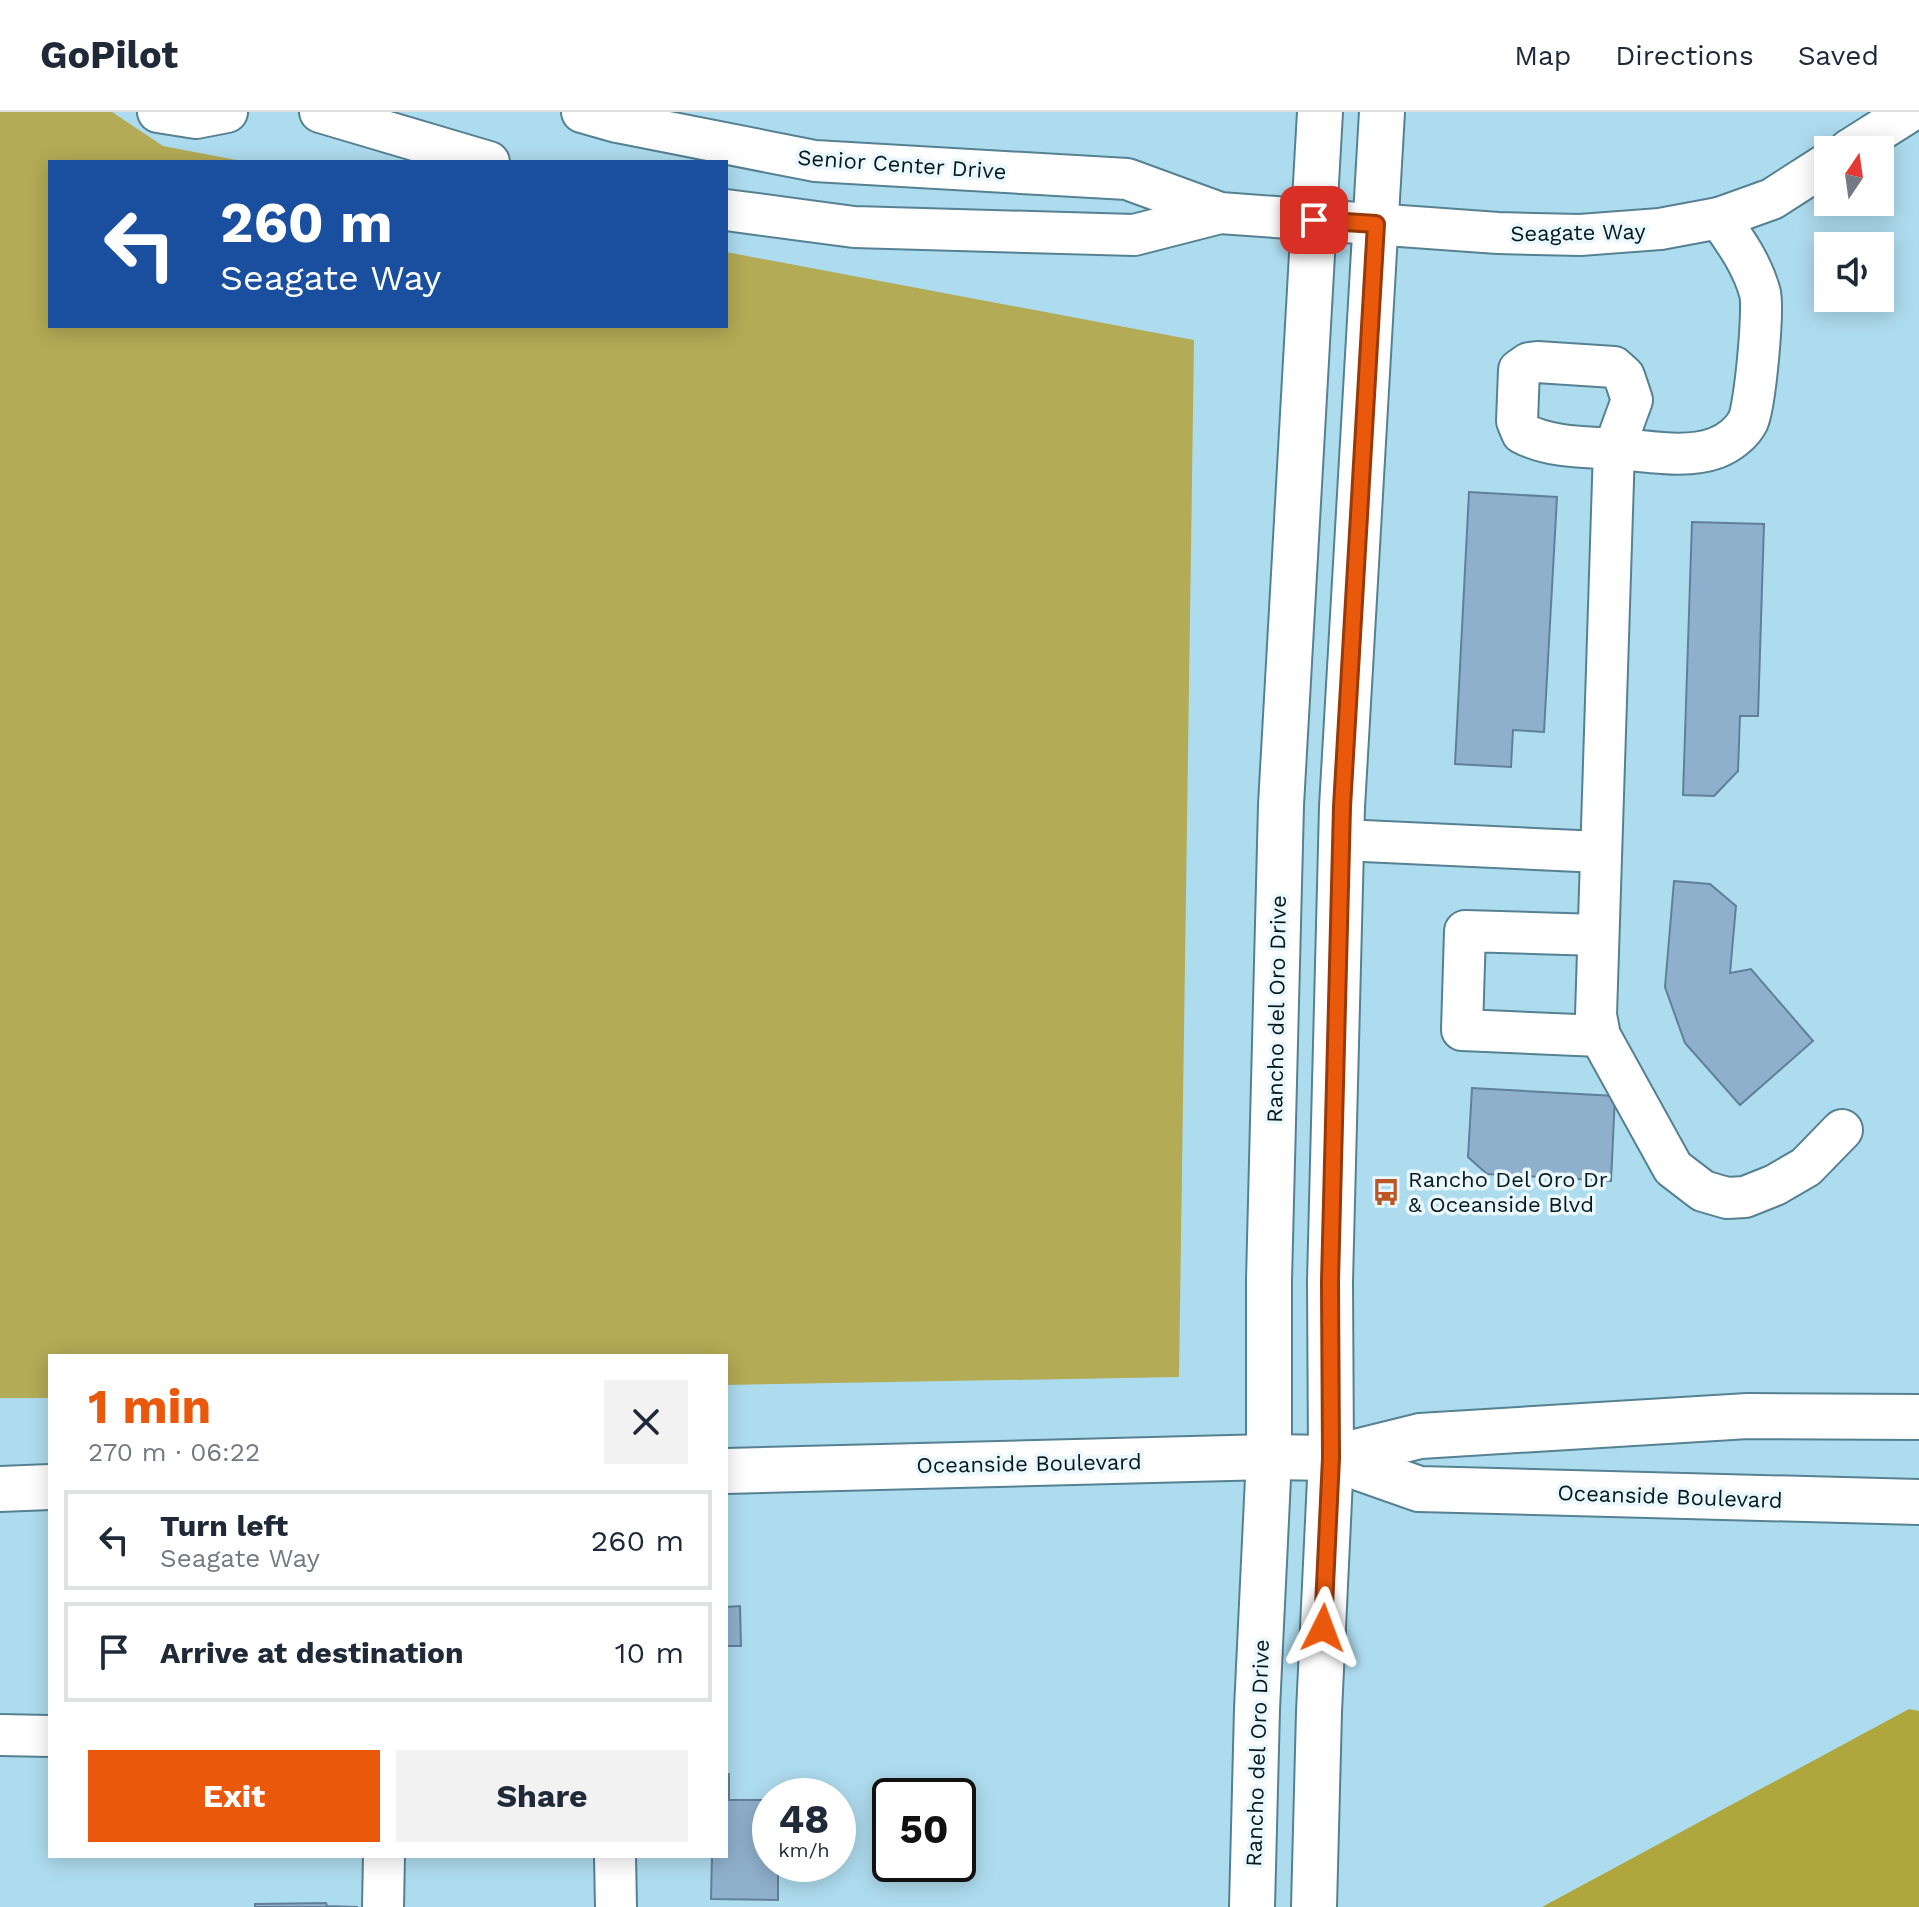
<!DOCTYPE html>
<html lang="en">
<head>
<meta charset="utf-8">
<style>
	:root { --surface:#fff; --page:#f2f2f3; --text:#1f2937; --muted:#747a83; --line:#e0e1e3; --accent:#ea580c }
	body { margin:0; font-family:"Work Sans",sans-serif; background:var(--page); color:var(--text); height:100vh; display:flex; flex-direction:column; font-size:30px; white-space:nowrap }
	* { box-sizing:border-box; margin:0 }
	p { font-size:26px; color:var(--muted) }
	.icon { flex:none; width:44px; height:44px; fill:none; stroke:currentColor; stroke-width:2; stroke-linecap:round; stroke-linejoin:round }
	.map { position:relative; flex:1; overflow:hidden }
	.details { position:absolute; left:48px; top:1242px; width:680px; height:504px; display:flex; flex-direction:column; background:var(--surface); border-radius:0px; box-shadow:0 4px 20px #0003 }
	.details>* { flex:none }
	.hud { position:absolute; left:48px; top:48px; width:680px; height:168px; border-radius:0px; box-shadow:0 4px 20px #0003; background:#1a4fa0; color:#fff; overflow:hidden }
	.needle { width:52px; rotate:13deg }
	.tools { position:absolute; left:1814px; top:24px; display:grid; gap:16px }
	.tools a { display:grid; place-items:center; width:80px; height:80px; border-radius:0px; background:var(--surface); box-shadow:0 4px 20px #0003; font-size:40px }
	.speed { position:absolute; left:752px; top:1666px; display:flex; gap:16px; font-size:40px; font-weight:700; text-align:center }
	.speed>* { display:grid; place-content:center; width:104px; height:104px; border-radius:50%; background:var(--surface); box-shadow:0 4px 20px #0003; line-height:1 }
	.speed small { font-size:20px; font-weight:400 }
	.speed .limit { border:4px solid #111; border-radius:12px; background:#fff; color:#111 }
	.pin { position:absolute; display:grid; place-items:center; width:68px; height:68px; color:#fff; margin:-34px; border-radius:16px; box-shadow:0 4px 12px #0006 }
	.me { position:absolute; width:88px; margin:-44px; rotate:3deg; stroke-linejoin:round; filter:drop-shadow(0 0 6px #0008) }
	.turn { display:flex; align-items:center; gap:28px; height:168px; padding:0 40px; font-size:36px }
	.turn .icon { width:104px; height:104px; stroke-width:2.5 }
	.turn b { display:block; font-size:56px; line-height:68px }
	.round { display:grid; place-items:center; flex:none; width:84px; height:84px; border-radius:0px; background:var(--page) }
	.summary { display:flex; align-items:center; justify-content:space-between; height:136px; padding:0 40px }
	h1 { font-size:48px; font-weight:700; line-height:60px; color:var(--accent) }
	.primary-button { display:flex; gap:16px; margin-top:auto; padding:16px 40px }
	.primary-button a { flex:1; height:92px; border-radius:0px; background:var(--accent); color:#fff; font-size:32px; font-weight:700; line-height:92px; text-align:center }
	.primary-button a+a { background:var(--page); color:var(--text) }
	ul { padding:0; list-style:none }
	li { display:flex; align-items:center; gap:24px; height:100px; margin:0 16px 12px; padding:0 24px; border:4px solid var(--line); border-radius:0px }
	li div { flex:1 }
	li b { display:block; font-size:30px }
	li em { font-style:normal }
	header { display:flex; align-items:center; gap:48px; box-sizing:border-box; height:112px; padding:0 40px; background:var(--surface); border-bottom:2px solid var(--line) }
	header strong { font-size:38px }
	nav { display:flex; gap:44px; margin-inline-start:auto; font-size:28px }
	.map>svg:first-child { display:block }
	.green { fill:#b3ab55 }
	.forest { fill:#b0a63e }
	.building { fill:#8fb0cc; stroke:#60809a; stroke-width:2 }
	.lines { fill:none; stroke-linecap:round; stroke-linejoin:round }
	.minor-casing { stroke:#558192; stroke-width:44 }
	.major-casing { stroke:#558192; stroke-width:48 }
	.minor { stroke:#fff; stroke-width:40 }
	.major { stroke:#fff; stroke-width:44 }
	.route-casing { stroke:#983908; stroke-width:20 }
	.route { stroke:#ea580c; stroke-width:14 }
	.labels { text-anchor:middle; stroke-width:7; stroke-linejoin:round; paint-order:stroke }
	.street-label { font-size:22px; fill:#06191f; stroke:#eaf7fd }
	.poi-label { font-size:22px; fill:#06191f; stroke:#eaf7fd; text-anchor:start }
</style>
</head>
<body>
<header>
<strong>GoPilot</strong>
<nav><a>Map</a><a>Directions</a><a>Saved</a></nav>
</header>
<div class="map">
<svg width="1919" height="1795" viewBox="0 0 1919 1795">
	<rect width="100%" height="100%" fill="#aedcef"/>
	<!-- green -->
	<path class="green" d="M0,0h112l51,34 84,16h-197v164h676v-74l468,88 -15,1037 -453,8v-29h-676v42h-50z"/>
	<!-- forest -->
	<path class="forest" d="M1909,1597l10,2v196h-377z"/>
	<!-- building -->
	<g class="building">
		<path d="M1469,380l88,5 -13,235 -31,-2 -2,37 -56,-3z"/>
		<path d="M1692,410l72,2 -6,192h-18l-2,55 -24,25 -31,-1z"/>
		<path d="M1674,769l36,3 26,22 -6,67 21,-4 62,72 -73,64 -55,-62 -20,-56z"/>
		<path d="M1472,976l143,8 -4,85 -124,-7 -19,-17z"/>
		<path d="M740,1494l1,40h-15v-39z"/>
		<path d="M726,1662h3v26h41v64h8v36l-67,-1 1,-43h14z"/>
		<path d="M326,1791l1,3 31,1h-103v-3z"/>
	</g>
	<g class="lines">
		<!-- minor casing -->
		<g class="minor-casing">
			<g id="minor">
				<path d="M158,0l38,6 31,-6"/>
				<path d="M320,0l169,50"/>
				<path d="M582,0l35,10 198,39 312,18 93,34 278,20 82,2 80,-6 59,-11 53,-19 56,-36"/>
				<path d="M1849,38l60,-38"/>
				<path d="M726,98l128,17 280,8 86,-22"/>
				<path d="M1719,106c17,24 33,46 41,75 4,17 -5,113 -12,128 -6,12 -19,22 -32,27 -30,11 -67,3 -98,1 -32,-2 -68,-1 -96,-16l-5,-12 2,-51 10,-7 8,-1 77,5 10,9 8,24 -18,49 -18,566 4,21 73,132 30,23 24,7 18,-1 30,-12 31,-18 36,-37"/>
				<path d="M1342,728l258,12"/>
				<path d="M1598,823l-133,-4 -3,99 138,6"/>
				<path d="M0,1623l50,1"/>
				<path d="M615,1744l1,51"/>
				<path d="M383,1795l1,-51"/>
			</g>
		</g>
		<!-- major casing -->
		<g class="major-casing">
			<g id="major">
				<path d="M1331,1346l88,31 500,13"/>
				<path d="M726,1359l543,-14 62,1 89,-22 328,-20 171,1"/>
				<path d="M0,1377l50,-2"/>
				<path d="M1252,1795l5,-198 12,-252v-177l12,-475 39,-693"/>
				<path d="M1314,1795l5,-195 12,-254 -1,-177 12,-474 40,-695"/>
			</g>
		</g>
		<!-- minor -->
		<use href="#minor" class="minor"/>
		<!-- major -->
		<use href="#major" class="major"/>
	</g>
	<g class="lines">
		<!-- route casing -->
		<g class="route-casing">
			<path id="route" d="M1314,108l62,4 -34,583 -12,474 1,177 -8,170"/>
		</g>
		<!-- route -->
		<use href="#route" class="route"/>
	</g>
	<!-- icons -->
	<defs>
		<g id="bus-bare" transform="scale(2.16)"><path d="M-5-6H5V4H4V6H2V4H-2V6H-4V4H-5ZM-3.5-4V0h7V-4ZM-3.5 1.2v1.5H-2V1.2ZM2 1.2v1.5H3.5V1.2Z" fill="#bb5625" stroke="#eaf7fd" stroke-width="2.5" paint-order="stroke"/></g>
	</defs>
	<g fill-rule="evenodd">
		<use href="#bus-bare" x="1386" y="1080"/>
	</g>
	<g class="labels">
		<!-- street labels -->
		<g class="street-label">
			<text transform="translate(902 52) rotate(4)" y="8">Senior Center Drive</text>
			<text transform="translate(1578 120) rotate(-1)" y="8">Seagate Way</text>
			<text transform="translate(1276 897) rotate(-89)" y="8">Rancho del Oro Drive</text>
			<text transform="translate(1029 1351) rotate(-1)" y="8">Oceanside Boulevard</text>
			<text transform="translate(1670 1384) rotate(2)" y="8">Oceanside Boulevard</text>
			<text transform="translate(1257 1641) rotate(-88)" y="8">Rancho del Oro Drive</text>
		</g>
		<!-- poi labels -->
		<g class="poi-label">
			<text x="1408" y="1075">Rancho Del Oro Dr<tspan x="1408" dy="25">&amp; Oceanside Blvd</tspan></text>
		</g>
	</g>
</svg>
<div class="tools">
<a><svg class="needle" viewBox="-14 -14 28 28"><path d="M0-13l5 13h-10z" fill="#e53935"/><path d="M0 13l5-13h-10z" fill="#747a83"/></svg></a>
<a><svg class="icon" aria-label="sound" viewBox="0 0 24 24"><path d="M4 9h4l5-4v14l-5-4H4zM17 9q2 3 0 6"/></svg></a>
</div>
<div class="speed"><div>48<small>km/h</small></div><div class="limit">50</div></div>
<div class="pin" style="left:1314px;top:108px;background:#d93025"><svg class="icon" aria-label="arrive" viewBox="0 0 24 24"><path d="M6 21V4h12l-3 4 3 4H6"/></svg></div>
<svg class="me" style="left:1323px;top:1516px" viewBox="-20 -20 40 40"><path d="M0-17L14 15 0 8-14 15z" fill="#ea580c" stroke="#fff" stroke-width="4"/></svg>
<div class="hud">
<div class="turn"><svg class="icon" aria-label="left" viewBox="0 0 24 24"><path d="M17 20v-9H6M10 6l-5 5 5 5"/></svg><div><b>260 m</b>Seagate Way</div></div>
</div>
<section class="details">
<div class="summary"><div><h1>1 min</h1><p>270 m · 06:22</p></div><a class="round"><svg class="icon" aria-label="close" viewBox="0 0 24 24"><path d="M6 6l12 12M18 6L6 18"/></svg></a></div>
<ul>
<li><svg class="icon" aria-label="left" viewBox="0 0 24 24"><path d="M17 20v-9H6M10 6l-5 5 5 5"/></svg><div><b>Turn left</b><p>Seagate Way</p></div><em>260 m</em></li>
<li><svg class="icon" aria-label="arrive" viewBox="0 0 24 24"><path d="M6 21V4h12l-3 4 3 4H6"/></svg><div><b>Arrive at destination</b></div><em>10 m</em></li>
</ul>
<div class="primary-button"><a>Exit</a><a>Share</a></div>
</section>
</div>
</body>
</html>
